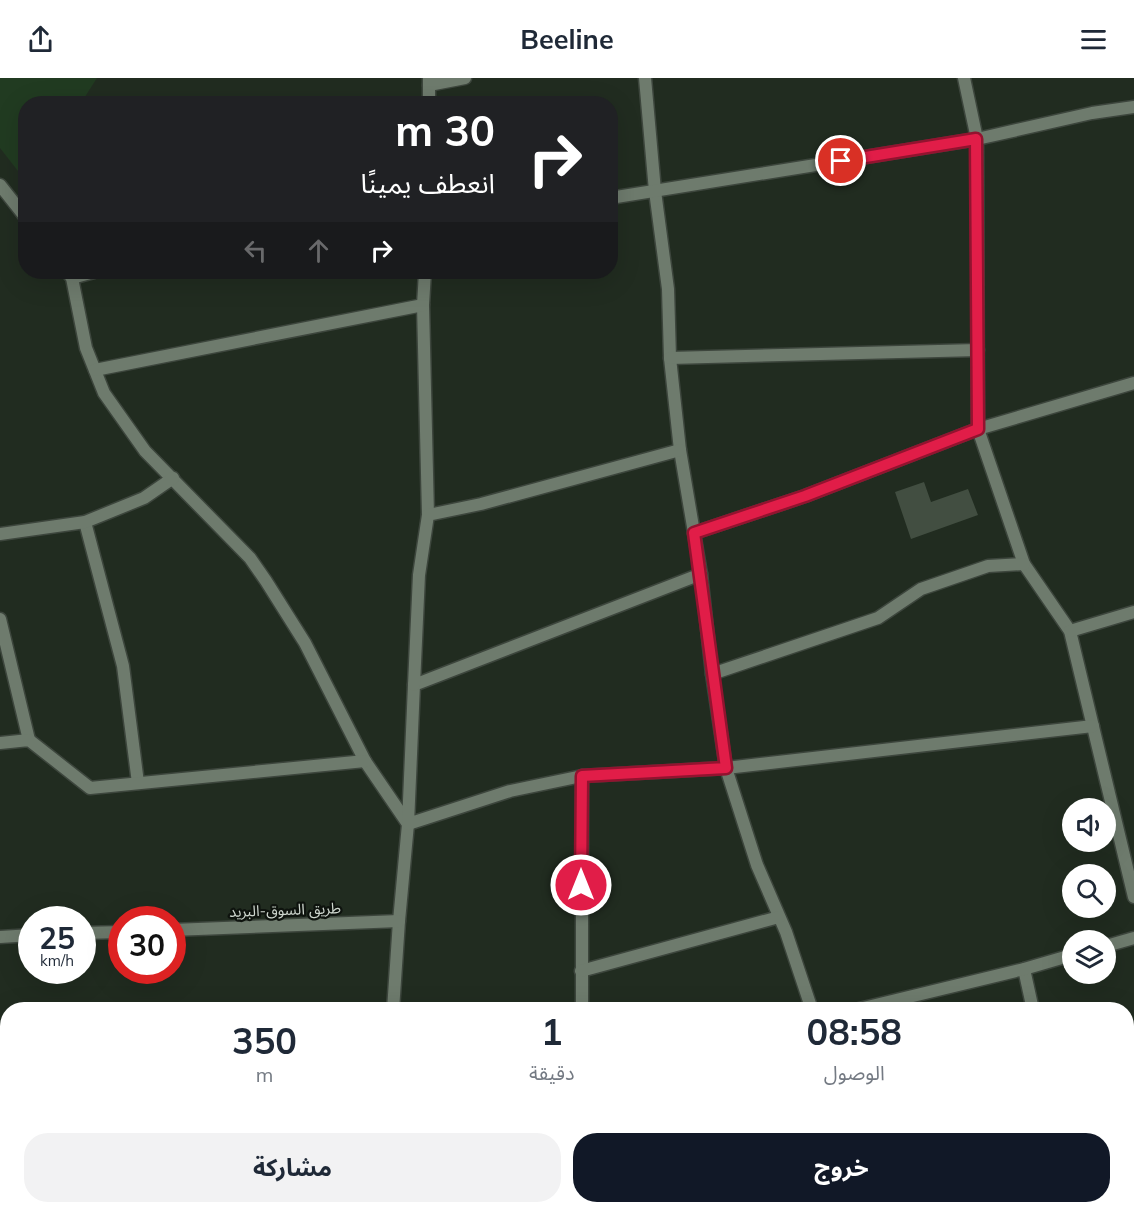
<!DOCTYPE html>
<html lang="ar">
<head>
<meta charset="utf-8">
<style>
	:root { --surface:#fff; --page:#f2f2f3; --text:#1f2937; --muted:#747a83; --accent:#111827 }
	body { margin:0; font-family:Mulish,"Noto Sans Arabic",sans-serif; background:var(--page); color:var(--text); direction:rtl; height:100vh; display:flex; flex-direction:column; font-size:22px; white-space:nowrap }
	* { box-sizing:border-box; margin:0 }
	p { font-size:20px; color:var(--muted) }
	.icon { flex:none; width:33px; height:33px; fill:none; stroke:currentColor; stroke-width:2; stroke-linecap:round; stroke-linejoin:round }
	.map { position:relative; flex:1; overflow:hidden; direction:ltr }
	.sheet { position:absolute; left:0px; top:924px; width:1134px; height:212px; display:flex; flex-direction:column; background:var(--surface); border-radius:24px 24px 0 0; box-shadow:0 6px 24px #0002; direction:rtl }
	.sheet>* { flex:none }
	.guide { position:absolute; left:18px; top:18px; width:600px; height:183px; border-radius:24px; box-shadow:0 6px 24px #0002; direction:rtl; background:#202124; color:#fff; overflow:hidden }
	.controls { position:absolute; left:1062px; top:720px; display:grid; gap:12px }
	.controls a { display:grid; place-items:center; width:54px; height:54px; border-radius:50%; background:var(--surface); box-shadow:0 6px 24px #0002; font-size:30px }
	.speed { position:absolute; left:18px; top:828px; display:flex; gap:12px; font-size:30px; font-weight:700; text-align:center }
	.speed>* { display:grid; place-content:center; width:78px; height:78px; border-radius:50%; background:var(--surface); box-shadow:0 6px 24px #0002; line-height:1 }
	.speed small { font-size:15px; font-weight:400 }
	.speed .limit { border:9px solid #d22; background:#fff; color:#111 }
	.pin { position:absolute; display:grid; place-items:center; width:51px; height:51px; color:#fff; margin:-26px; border:3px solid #fff; border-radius:50%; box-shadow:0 2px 6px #0007 }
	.me { position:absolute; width:66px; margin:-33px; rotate:0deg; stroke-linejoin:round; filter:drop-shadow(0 0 4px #0008) }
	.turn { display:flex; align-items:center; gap:21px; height:126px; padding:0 24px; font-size:27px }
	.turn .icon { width:78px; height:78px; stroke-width:2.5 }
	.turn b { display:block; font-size:42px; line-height:51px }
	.lanes { display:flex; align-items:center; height:57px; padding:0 24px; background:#0003; justify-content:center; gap:30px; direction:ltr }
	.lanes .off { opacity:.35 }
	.eta { display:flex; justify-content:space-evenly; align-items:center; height:102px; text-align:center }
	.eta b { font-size:36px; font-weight:700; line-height:42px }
	.button { display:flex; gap:12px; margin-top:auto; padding:12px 24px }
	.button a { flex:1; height:69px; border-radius:24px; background:var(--accent); color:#fff; font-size:24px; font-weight:700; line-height:69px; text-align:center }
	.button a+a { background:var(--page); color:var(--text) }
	header { display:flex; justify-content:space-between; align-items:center; height:78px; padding:0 24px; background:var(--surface); font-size:27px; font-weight:700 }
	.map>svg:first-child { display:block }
	.green { fill:#213b21 }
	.building { fill:#424e41 }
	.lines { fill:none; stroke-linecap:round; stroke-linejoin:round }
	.street-casing { stroke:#3d463d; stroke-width:15 }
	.street { stroke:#6e7b6d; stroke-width:12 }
	.route-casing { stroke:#92132f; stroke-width:15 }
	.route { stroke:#e11d48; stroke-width:10 }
	.labels { text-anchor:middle; stroke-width:4.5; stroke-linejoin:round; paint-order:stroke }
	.street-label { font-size:15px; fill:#ced6ce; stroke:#0e130e }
</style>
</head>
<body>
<header><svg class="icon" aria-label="menu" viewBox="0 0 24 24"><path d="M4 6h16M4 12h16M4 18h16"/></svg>Beeline<svg class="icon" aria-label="share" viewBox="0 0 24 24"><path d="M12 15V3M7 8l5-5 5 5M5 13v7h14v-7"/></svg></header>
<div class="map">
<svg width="1134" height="1135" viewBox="0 0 1134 1135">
	<rect width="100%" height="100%" fill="#212c20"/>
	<!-- green -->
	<path class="green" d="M0,0h97l-16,25 -55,1 -1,76 -25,-32z"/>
	<!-- building -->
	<path class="building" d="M924,404l7,20 37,-13 10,26 -67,24 -16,-47z"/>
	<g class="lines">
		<!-- street casing -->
		<g class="street-casing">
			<g id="street">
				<path d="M645,0l10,113 13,98 2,69 10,92 21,124 11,100 14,94 31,97 29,67 26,78"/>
				<path d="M964,0l13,61 1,290 46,135 46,67 64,266"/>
				<path d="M429,7l36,-7"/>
				<path d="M429,26v-26"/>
				<path d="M0,107l26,33"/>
				<path d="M610,120l367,-59 115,-26 42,-6"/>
				<path d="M67,194l5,6 14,70 18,45 41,58 105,107 16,23 39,62 60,118 43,63 -9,97 -6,89"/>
				<path d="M425,194l-2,33 5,210"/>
				<path d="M72,200l22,-6"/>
				<path d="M670,280l308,-8"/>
				<path d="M95,292l328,-65"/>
				<path d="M85,444l38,144 15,117"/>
				<path d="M694,455l111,-37 173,-67 156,-46"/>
				<path d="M0,456l85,-12 59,-24 29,-20"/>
				<path d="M701,496l-287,111 -6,139 102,-33 72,-15 144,-8 367,-42"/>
				<path d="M0,541l29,121"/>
				<path d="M1070,553l64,-19"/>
				<path d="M712,596l166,-56 43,-29 67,-23 36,-2"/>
				<path d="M414,607l5,-110 9,-60 53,-11 199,-54"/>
				<path d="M0,665l29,-3 61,48 275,-27"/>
				<path d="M582,698v234"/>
				<path d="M172,852l227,-9"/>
				<path d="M82,855l40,-1"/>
				<path d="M0,859l32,-2"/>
				<path d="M1106,868l28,-8"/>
				<path d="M1024,891l9,41"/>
				<path d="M581,893l198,-54"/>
				<path d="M855,932l169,-41 48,-14"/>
				<path d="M0,956h8"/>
				<path d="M1126,956l8,-4"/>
				<path d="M1126,1127h8"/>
				<path d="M161,1128v7"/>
				<path d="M587,1128v7"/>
				<path d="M1056,1134l62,-6"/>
				<path d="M380,1135l1,-7"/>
			</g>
		</g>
		<!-- street -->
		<use href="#street" class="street"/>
	</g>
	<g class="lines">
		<!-- route casing -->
		<g class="route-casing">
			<path id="route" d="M581,807l1,-109 144,-8 -32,-235 111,-37 173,-67 -2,-290 -135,22"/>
		</g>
		<!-- route -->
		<use href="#route" class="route"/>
	</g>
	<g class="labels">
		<!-- street labels -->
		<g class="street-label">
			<text transform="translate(285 832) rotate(-2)" y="5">طريق السوق-البريد</text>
		</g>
	</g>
</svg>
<div class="controls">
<a><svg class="icon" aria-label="sound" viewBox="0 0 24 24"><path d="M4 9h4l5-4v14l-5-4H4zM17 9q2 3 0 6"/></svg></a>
<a><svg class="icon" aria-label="search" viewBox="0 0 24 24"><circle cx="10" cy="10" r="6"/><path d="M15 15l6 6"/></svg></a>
<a><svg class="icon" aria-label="layers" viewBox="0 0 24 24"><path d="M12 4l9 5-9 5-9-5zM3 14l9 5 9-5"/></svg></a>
</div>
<div class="speed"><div>25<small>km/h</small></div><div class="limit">30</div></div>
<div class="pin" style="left:841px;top:83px;background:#d93025"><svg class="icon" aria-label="arrive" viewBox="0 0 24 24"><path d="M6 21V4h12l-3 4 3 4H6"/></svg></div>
<svg class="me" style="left:581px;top:807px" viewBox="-20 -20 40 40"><circle r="17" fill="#e11d48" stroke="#fff" stroke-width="3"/><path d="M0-11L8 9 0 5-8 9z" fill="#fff"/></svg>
<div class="guide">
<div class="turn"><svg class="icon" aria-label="right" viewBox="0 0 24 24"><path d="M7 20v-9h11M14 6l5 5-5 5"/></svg><div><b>30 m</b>انعطف يمينًا</div></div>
<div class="lanes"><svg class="icon off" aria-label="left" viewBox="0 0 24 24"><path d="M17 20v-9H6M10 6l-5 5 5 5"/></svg><svg class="icon off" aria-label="ahead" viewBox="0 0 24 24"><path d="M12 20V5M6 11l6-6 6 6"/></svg><svg class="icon" aria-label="right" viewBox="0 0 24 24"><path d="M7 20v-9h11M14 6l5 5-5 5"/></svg></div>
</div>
<section class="sheet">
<div class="eta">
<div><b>08:58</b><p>الوصول</p></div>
<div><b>1</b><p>دقيقة</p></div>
<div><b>350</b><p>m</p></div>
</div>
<div class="button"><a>خروج</a><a>مشاركة</a></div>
</section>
</div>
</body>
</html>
